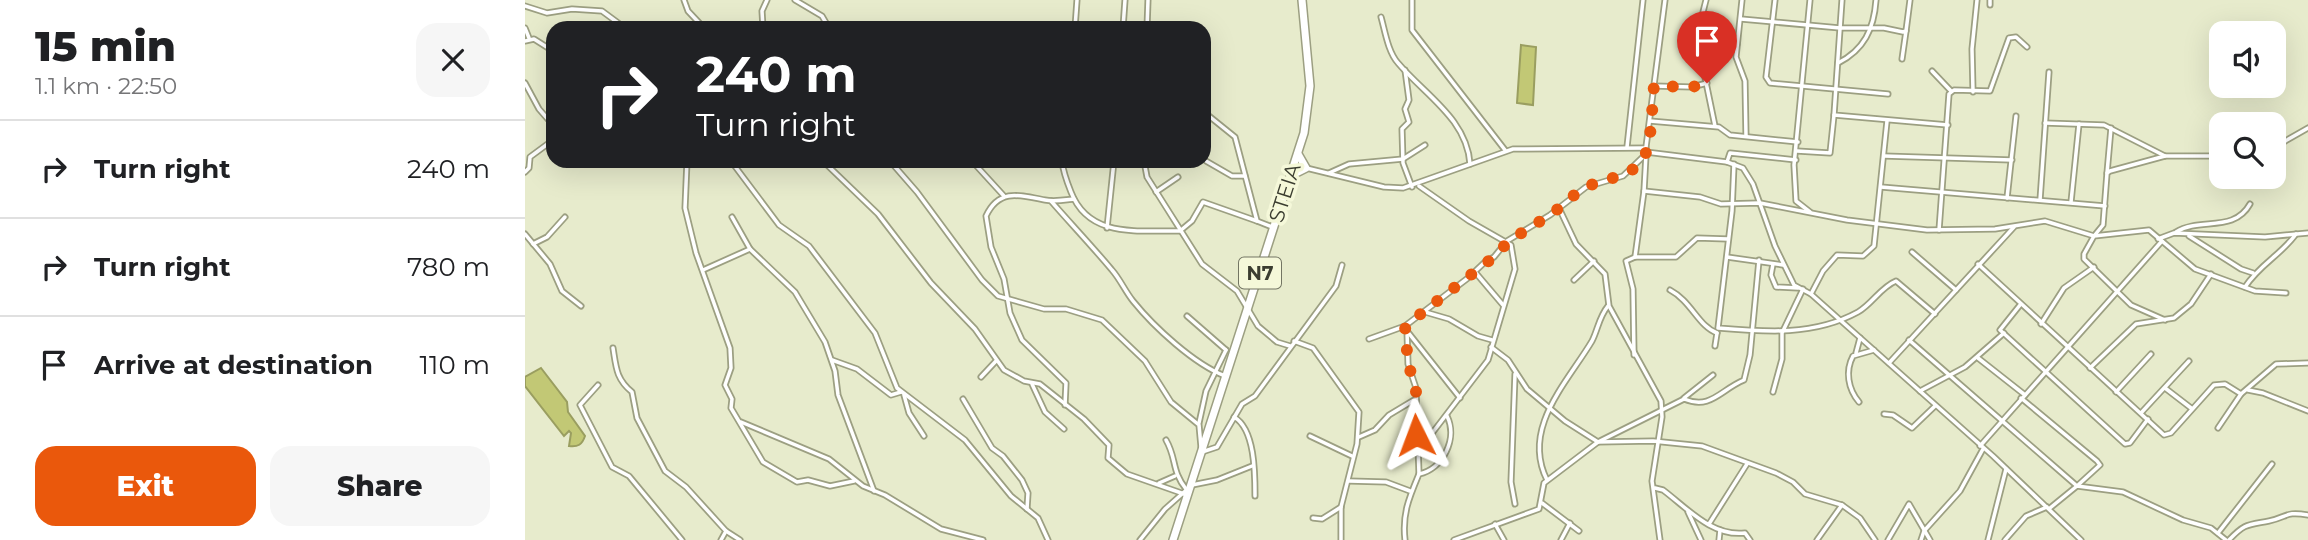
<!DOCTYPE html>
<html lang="en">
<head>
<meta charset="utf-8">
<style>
	:root { --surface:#fff; --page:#f6f6f6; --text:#202124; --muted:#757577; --line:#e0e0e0; --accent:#ea580c }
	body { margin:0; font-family:Montserrat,sans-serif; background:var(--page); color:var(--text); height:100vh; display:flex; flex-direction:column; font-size:26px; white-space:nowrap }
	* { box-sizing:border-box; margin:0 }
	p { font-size:23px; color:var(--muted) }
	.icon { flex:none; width:38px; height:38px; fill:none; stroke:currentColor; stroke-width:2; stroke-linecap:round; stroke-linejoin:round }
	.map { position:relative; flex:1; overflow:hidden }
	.details { display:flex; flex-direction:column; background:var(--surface); width:525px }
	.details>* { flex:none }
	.top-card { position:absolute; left:21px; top:21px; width:665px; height:147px; border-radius:21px; box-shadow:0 7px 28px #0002; background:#202124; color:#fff; overflow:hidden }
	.buttons { position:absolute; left:1684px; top:21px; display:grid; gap:14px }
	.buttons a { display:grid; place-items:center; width:77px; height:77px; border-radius:14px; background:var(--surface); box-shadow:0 7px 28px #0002; font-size:35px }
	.pin { position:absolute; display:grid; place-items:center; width:60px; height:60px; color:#fff; margin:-72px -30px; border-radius:50% 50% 50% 0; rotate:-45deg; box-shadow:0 0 7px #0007 }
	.pin .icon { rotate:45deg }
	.me { position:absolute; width:77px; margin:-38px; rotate:357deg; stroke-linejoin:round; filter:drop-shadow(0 0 5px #0008) }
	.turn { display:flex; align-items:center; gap:24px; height:147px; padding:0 35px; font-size:32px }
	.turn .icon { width:91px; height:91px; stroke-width:2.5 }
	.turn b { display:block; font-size:49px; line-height:60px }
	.round { display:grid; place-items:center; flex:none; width:74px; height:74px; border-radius:21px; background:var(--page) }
	.head { display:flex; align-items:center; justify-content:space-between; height:119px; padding:0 35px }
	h1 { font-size:42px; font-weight:800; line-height:52px }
	.cta { display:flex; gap:14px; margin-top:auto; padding:14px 35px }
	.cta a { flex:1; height:80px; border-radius:21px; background:var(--accent); color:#fff; font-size:28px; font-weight:800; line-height:80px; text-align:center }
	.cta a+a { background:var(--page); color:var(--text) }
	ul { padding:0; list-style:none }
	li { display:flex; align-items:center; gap:21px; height:98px; padding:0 35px; border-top:2px solid var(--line) }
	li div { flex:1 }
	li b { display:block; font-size:26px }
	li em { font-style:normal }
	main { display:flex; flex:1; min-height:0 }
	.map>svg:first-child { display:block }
	.water { fill:#c2c875; stroke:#9a9e60; stroke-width:2 }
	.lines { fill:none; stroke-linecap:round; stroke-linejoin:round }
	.street-casing { stroke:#9c9f82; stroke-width:7 }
	.primary-casing { stroke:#9c9f82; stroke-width:10 }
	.street { stroke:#fff; stroke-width:3.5 }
	.primary { stroke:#fff; stroke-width:7 }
	.route { stroke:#ea580c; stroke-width:12; stroke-dasharray:0 21.6 }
	.labels { text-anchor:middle; stroke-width:7; stroke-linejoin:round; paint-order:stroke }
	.shield { fill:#f5f8d9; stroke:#737563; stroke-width:2 }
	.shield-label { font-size:19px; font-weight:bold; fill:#3b3d30 }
	.street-label { font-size:21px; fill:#3b3d30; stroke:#f5f8d9 }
</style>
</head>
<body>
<main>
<section class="details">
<div class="head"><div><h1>15 min</h1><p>1.1 km · 22:50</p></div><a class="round"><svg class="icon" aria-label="close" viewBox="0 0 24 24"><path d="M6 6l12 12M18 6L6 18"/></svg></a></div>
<ul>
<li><svg class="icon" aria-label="right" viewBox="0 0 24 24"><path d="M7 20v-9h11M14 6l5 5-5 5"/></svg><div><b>Turn right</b></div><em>240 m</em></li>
<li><svg class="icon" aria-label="right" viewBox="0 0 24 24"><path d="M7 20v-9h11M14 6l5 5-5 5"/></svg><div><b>Turn right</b></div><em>780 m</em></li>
<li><svg class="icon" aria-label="arrive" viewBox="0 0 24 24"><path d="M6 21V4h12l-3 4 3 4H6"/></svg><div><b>Arrive at destination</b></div><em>110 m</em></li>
</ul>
<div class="cta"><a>Exit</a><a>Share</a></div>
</section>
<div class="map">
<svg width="1783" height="540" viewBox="0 0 1783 540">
	<rect width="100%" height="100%" fill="#e7ebcc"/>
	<!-- water -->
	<g class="water">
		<path d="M996,45l15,2 -3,58 -16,-2z"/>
		<path d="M16,368l26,34 1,10 17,24c-3,9 -7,11 -16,10l2,-13 -2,-2 -5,5 -39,-50v-9z"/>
	</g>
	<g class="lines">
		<!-- street casing -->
		<g class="street-casing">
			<g id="street">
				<path d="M159,0l4,11 16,17"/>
				<path d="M270,0l27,16 7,12"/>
				<path d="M887,0v30l93,120"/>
				<path d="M1181,0l-4,16 -1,42 14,68"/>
				<path d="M1217,0l-6,57 9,24 1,55"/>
				<path d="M1250,0l-9,77 4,6 118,11"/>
				<path d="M1285,0l-16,165 2,36 14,11"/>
				<path d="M1317,0l-8,115 114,10"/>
				<path d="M1465,5v-5"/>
				<path d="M0,6l22,7 25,-4 30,2 23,17"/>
				<path d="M856,17c4,14 7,35 17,46 27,32 69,56 72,101"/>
				<path d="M1216,19l99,9h44l19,4 3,-1 4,-31"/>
				<path d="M0,28l4,10"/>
				<path d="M238,28l-1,-17 5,-11"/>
				<path d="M550,28l2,-28"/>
				<path d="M598,28l2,-28"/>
				<path d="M622,28l1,-28"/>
				<path d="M0,41l9,-2 19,12"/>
				<path d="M1377,59l4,-28"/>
				<path d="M1313,63c26,-13 36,-34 38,-63"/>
				<path d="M880,70l4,30 -4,9 4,13 -7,7 1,34 9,24"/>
				<path d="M1407,71l19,20"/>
				<path d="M1181,79l13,-28 18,-7"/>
				<path d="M0,83l14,26 14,16"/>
				<path d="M1129,86l38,1 15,-4"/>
				<path d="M1448,92l-1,-43 5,-49"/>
				<path d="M679,112l31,25 22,84 15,6"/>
				<path d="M1125,121l69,6 11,8 68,7"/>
				<path d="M1520,123l59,2 61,31"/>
				<path d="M1102,147l16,-147"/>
				<path d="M1121,147l19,-147"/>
				<path d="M1748,148l35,-20"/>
				<path d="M1272,151l33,2 4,-38"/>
				<path d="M1121,152l81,10 16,6 10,16 22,62 19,39 17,9 28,25 154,137 88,84"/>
				<path d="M1359,156l128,4"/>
				<path d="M162,161l-2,47 11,45 34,95 1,20 -6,17 7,14 -1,9 32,54 34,20 11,-2 22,6 24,-5"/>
				<path d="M206,161l48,64 30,21 66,87 22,55 68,52 46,56 27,22 10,22"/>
				<path d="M298,161l55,53 53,69 44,46 29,41 20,11 16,3 44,35 25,26 -1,13 19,16 60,21"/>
				<path d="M365,161l27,31 65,88 16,16 46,13h22l36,11 43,41 26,41 28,23 2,22"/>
				<path d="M447,161l32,35"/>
				<path d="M537,161c1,11 5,21 9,31 18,47 68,38 109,39l12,-10 11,-19 54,19"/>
				<path d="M619,161l3,16 55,87 35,27 21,35 19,16 13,4"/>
				<path d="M681,161l26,15h13"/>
				<path d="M1202,162l3,-9 66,7"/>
				<path d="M1209,164l-2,47 -14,117c48,4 96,8 140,-16 14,-8 23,-25 38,-31l39,33"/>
				<path d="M769,165l90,22 19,1 110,-39 133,-1"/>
				<path d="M0,172l4,-4 1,-11 23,-17"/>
				<path d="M804,173l20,-9 54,-5 22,-14"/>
				<path d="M1582,173l4,-45"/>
				<path d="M1356,187l224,19"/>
				<path d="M1119,191l56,6 21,7 39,-1 87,17 80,10 68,-1 50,-8 49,15 9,-11 4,-52 3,-2 55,-15h56"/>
				<path d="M631,192l22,-15"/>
				<path d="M1482,198l9,-82"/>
				<path d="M1515,200l9,-128"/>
				<path d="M526,201c20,23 41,45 61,69 8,9 13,21 21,31 21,26 61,63 92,75"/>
				<path d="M1546,202l8,-78"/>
				<path d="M1034,208l17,36 29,30 4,32 52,95 1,16 -10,64 8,59"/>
				<path d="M207,217l18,32 45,43 30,50 10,29 3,24 36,96"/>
				<path d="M582,228l7,-67"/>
				<path d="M1414,230l10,-136 5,-4 36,1 19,-53 7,-1 11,10"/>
				<path d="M1651,232c24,-15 58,1 74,-28"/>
				<path d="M0,234l25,30 12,27 19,15"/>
				<path d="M1664,236l52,33 12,4"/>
				<path d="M1633,239l16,-6 91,4 43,-4"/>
				<path d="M8,244l14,-7 18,-20"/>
				<path d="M1387,252l44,38"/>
				<path d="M1110,257l9,-66 2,-36"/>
				<path d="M1202,257l56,8"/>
				<path d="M1248,264l-2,11 5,12 22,1"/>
				<path d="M1453,264l186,171 7,-2 43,-48 11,-1 16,10 35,-30 32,-1"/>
				<path d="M178,270l47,-21"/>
				<path d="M950,272l28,33"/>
				<path d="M1049,280l20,-19"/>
				<path d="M1720,287c15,-23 36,-32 51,-53"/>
				<path d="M1145,290c21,11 29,37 47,43"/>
				<path d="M1286,294l12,-23 14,-16 26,1 11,-10 13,-125"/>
				<path d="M1495,305l-20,25 125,114 5,-1 18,-24"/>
				<path d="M900,312l24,7 29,17 14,4"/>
				<path d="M662,316l39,34"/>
				<path d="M1640,320l-34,-15 -47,-46v-5l10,-18 55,-6 46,39 60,22 31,2"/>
				<path d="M1516,324l23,-36 30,-21"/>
				<path d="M882,331l1,33 8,24 3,86"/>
				<path d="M882,331l53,67"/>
				<path d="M844,339l36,-13 63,-48 18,-17 8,-4 13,-16 43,-26 36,-28 37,-11 23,-22"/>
				<path d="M1384,340l168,146 23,-21 -3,-4 -76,-63"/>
				<path d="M769,341l19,7 46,64 -2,32 -16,63v33"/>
				<path d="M1190,346l2,-13"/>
				<path d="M966,347l17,13 19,29 38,32 33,21 55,-1 49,5 74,27 17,9 12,12 37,11 18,13 15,22"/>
				<path d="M88,348c3,19 3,31 19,44l5,26 28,53 21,16 40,44"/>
				<path d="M1331,353l4,-15"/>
				<path d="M1109,355l-1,-66 -7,-28 9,-4h41l21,-19 31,1"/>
				<path d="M1453,358l47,37"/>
				<path d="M307,360l25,9 34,26 10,-3"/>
				<path d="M1364,363l125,-136"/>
				<path d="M1565,368l46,-44 38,-6 17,-14 20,-30"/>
				<path d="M990,374l-4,108 4,22"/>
				<path d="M456,377l15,-16"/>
				<path d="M507,384l13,28 19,17"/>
				<path d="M73,385l-18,20 32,62 17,9 53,64"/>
				<path d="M1640,388l26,20"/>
				<path d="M1723,390l15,3 45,18"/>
				<path d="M1395,391l45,-24 39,-34"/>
				<path d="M1248,392l9,-33v-26l21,-44"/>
				<path d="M1591,392l35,-38"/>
				<path d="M379,395l5,18 15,23"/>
				<path d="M1159,398l29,-23"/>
				<path d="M438,399l29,49 11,8 19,24 6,13 -1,16"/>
				<path d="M1334,402c-11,-13 -14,-31 -6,-46l21,-6"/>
				<path d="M540,405l1,-22 -44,-43 -12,-27 -6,-34 -13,-32 -5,-31c13,-28 34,-21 59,-16 9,2 20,0 29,-1"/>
				<path d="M1616,413l48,-52"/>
				<path d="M1359,414l9,1 19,13 23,-22"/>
				<path d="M709,417c21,12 21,56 21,79"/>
				<path d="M216,422l88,37 34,27 22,9 56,34 42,11"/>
				<path d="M674,423l7,-32 20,-41"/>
				<path d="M1693,428l23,-34"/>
				<path d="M785,436l42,20"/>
				<path d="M834,437l16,-7 14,-15 25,-15"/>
				<path d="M641,440c11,19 5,30 20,49"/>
				<path d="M1455,446l182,-205"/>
				<path d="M677,452l15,-5 25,-43 13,-8 81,-110 6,-21"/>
				<path d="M892,453l71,-93 27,-91 -4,-24 -42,-24 -50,-35"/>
				<path d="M1022,480c-26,-52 20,-97 45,-139 6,-12 7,-24 16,-35"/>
				<path d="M824,481l37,1 24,9"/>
				<path d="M634,483l16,-7"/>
				<path d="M1130,488l8,2c24,18 49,47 82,43l5,7"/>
				<path d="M1017,503l37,28"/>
				<path d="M1525,508l27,-22 46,6 60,28 28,8 15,12"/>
				<path d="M1163,512l13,28"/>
				<path d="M788,518l9,1 19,-12"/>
				<path d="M970,524l9,16"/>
				<path d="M1184,524l38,-60"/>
				<path d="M1693,533l54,-69"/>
				<path d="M196,540l5,-9 14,9"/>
				<path d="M615,540l25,-31 27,-24 25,-5 35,-14"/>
				<path d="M880,540c-3,-26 4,-42 14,-66 24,-5 39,-35 28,-58"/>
				<path d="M929,540l85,-31 5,-26 54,-41 86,-43c27,11 36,-9 60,-19l6,-25 9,-95"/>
				<path d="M1036,540l9,-17"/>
				<path d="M1194,540l1,-10"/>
				<path d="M1292,540l25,-35"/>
				<path d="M1363,540l21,-36 21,36"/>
				<path d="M1396,540l3,-9 36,-40 23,-42"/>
				<path d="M1463,540l18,-71"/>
				<path d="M1480,540l21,-24 21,-9"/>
				<path d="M1704,540c16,-17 19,-15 40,-19 19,-4 16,-10 39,-6"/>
			</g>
		</g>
		<!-- primary casing -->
		<g class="primary-casing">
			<g id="primary">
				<path d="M767,175l14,-7 -8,-14"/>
				<path d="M648,540l131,-407 6,-47 -8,-86"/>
			</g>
		</g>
		<!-- street -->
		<use href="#street" class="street"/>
		<!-- primary -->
		<use href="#primary" class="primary"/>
	</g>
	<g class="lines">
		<!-- route -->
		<path class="route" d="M891,435v-47l-8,-24 -3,-38 90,-70c15,-19 36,-28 56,-42 12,-8 21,-19 34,-26 20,-12 48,-8 60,-33 7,-14 7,-52 9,-69l38,1 15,-4"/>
	</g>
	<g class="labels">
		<!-- shield labels -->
		<rect class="shield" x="714" y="257.5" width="42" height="31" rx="5"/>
		<g class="shield-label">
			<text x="735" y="280">N7</text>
		</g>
		<!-- street labels -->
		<g class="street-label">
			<text transform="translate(760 193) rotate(-72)" y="7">STEIA</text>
		</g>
	</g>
</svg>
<div class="buttons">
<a><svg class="icon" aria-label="sound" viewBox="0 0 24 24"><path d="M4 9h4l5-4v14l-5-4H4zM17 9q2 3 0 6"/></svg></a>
<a><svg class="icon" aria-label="search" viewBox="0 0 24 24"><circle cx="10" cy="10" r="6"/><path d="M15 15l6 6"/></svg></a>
</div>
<div class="pin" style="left:1182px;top:83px;background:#d93025"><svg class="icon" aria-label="arrive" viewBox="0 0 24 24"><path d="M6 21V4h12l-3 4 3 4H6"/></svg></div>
<svg class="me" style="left:891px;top:435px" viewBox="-20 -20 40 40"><path d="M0-17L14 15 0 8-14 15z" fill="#ea580c" stroke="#fff" stroke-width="4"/></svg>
<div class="top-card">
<div class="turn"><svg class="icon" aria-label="right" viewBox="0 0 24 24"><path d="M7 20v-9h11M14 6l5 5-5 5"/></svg><div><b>240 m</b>Turn right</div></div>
</div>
</div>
</main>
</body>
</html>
